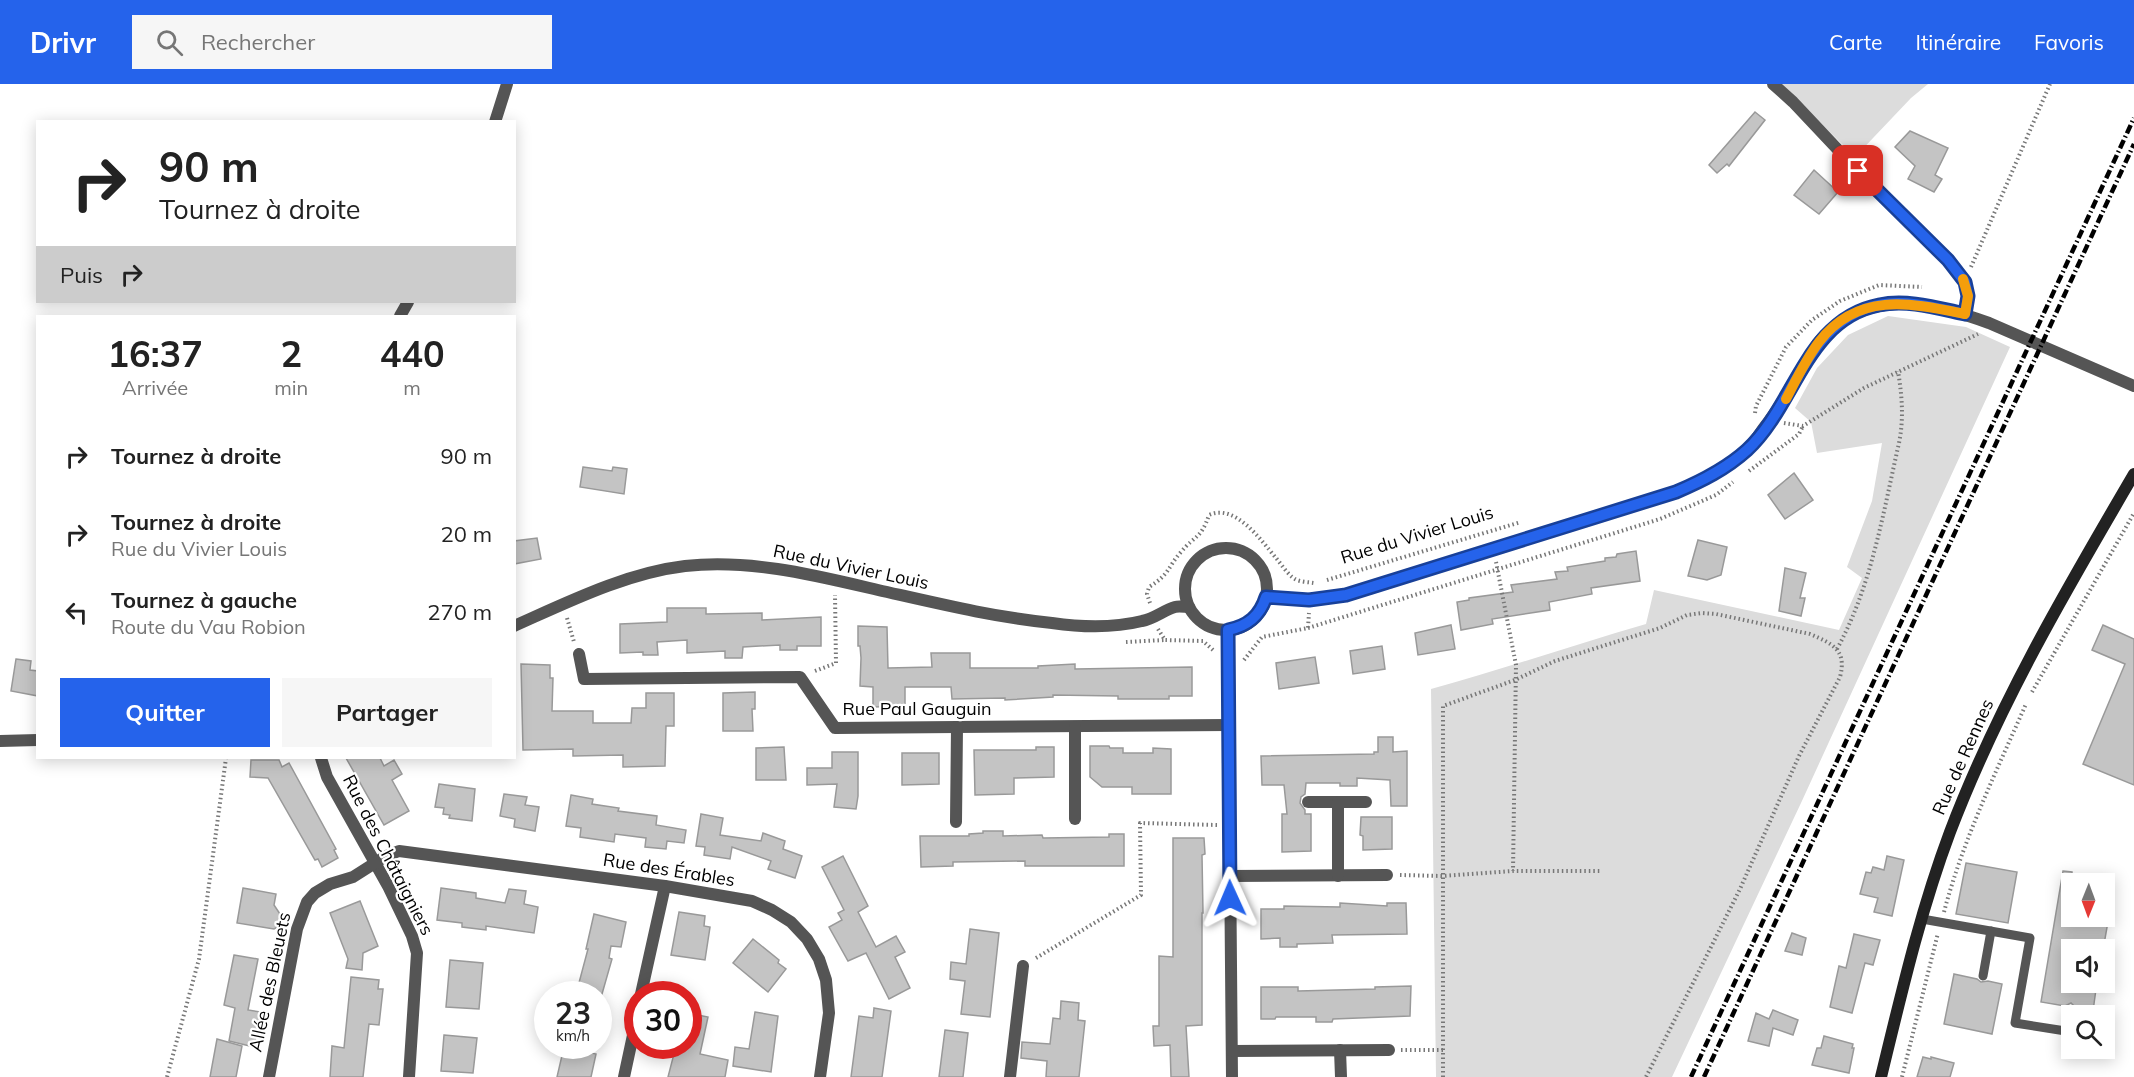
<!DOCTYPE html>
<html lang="fr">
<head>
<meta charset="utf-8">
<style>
	:root { --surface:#fff; --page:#f6f6f6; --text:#222; --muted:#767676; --accent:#2563eb }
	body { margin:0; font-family:Mulish,sans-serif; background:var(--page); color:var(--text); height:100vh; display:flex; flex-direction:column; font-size:22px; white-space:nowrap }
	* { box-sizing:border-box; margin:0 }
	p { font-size:20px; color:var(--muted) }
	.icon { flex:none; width:33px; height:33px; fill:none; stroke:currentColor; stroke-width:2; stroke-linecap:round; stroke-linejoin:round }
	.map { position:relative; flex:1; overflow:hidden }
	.drawer { position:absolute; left:36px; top:231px; width:480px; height:444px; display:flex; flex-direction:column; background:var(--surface); border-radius:0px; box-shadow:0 3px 15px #0003 }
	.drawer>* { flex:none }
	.top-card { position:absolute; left:36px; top:36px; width:480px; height:183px; border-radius:0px; box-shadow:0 3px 15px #0003; background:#fff; color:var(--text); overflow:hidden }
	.needle { width:39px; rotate:181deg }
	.controls { position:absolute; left:2061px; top:789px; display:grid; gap:12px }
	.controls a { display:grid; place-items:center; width:54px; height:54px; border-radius:0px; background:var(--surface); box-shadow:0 3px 15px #0003; font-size:30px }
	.speed { position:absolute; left:534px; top:897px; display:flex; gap:12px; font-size:30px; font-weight:700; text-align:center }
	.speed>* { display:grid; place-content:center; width:78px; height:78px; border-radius:50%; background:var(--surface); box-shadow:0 3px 15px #0003; line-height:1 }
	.speed small { font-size:15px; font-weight:400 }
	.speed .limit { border:9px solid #d22; background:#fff; color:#111 }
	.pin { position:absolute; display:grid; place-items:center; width:51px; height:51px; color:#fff; margin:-26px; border-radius:12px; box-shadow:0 3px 9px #0006 }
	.me { position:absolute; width:66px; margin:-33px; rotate:359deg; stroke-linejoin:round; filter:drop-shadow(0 0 4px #0008) }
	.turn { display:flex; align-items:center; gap:21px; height:126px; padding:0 24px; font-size:27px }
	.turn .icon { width:78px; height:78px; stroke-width:2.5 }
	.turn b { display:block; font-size:42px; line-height:51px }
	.then { display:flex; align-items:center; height:57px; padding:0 24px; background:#0003; gap:12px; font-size:22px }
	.eta { display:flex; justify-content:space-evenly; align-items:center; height:102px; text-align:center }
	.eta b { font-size:36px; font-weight:700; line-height:42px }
	.cta { display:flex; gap:12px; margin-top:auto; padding:12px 24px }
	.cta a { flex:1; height:69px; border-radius:0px; background:var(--accent); color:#fff; font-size:24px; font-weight:700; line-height:69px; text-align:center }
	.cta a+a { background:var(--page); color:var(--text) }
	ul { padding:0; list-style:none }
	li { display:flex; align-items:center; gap:18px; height:78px; padding:0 24px }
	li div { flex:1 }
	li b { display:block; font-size:22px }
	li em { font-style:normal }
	header { display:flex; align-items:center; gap:36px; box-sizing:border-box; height:84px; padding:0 30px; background:var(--accent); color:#fff }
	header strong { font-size:28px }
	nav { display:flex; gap:33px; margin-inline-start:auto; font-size:21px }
	.search { width:420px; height:54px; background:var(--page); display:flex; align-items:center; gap:15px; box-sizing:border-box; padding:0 21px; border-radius:0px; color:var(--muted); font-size:22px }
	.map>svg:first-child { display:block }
	.green { fill:#dcdcdc }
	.building { fill:#c4c4c4; stroke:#999; stroke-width:1.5 }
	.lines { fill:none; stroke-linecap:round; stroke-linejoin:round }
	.path { stroke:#777; stroke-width:4; stroke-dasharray:1.5 3; stroke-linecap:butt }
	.service { stroke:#555; stroke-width:9 }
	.minor { stroke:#555; stroke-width:12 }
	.secondary { stroke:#222; stroke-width:12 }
	.rail { stroke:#000; stroke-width:4.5; stroke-dasharray:9 3 1.5 3; stroke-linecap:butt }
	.route-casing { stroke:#184099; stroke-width:15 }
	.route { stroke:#2563eb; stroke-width:10 }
	.slow { stroke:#f59e0b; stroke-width:10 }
	.labels { text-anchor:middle; stroke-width:4.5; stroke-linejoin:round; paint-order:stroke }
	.street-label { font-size:18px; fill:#000; stroke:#fff }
</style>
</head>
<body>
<header>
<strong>Drivr</strong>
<div class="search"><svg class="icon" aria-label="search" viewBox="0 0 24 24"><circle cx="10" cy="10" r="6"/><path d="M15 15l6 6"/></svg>Rechercher</div>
<nav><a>Carte</a><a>Itinéraire</a><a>Favoris</a></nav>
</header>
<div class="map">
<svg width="2134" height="993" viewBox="0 0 2134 993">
	<rect width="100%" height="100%" fill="#fff"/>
	<!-- green -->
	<g class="green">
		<path d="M1781,0h147l-17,14 -56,59z"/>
		<path d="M1888,232l78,11 44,20 -209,456 -129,274h-236l-5,-388c72,-20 143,-44 215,-65l8,-34 185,40 23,-52 -15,-11 25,-66 10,-58 -65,10 -6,-31 -16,-14 22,-40 31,-33z"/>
	</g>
	<!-- building -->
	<g class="building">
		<path d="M1755,28l10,8 -36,46 -2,-2 -10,9 -8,-8z"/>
		<path d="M1910,47l38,17 -13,27 7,4 -8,13 -26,-13 7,-13 -20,-19z"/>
		<path d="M1814,86l24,22 -19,22 -25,-19z"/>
		<path d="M583,383l29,4 1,-4 14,2 -3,25 -44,-7z"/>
		<path d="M1794,389l19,27 -28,19 -17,-24z"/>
		<path d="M537,454l4,21 -27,5v-23z"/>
		<path d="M1698,456l29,7 -6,28 -14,5 -19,-4z"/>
		<path d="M1636,467l4,30 -49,7 1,6 -43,8 1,8 -58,9 1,5 -32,6 -4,-28 12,-2v-2l44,-6 -2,-7 46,-6 -2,-7 13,-1 -1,-4 38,-6v-3l11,-1 1,-3z"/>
		<path d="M1785,484l21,5 -6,25h5l-4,18 -22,-5z"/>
		<path d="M667,524h39v6l56,-1v7l59,-3v29h-24v4h-17v-5l-37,2 -1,11h-17v-7l-38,2v-13l-30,2 1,13h-15v-3l-23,1v-29l47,-2z"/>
		<path d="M1451,541l4,24 -37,6 -3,-22z"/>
		<path d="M2103,541l31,14v146l-51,-21 42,-100 -33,-14z"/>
		<path d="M858,542l29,1 1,41 44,-1 -1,-14h39v15h68v-2l37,-2v5l117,-2v29h-23v3h-51v-3l-65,-1v2l-48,3v-2l-53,1 -1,-12h-46v19l-32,1v-20l-13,-1 1,-28 -1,-12h-2z"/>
		<path d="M1382,562l3,23 -32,5 -3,-23z"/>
		<path d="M1315,573l4,26 -40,6 -3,-26z"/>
		<path d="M16,575l15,2 -1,9 8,1v25l-27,-5z"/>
		<path d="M521,580l29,1v13h3l-1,33h41v12h38l1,-15h14v-15h28v33h-8l-1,40 -42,1v-12l-50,1v-7l-50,1z"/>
		<path d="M755,608v17h-3l1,22h-30v-38z"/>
		<path d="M1378,653h15v15l14,-1v55h-16l-1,-26 -33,-2v8h-17v-3h-34l-1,11 -4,3 -1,6 5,7v4h6v37l-29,1v-38h5l-3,-29h-22l-1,-29 113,-2v-2h4z"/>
		<path d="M1090,662h19l1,2h13v5h30v-5l18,1v45h-39v-7h-30l-12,-10z"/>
		<path d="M784,663l2,33h-30v-32z"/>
		<path d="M1036,663h18v30l-40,1v16l-39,1 -1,-45h62z"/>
		<path d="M832,668h26v44l-2,13 -22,-2 3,-23 -30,1v-17h25z"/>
		<path d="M902,669h37v31l-37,1z"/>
		<path d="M346,674h34l4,8 10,-6 8,14 -10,6 17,31 -25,14z"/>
		<path d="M251,676h28l3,7 7,-4 47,86 -2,1 4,8 -16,9 -4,-8 -3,1 -47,-82 -18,-1z"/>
		<path d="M439,700l36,5 -3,32 -23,-3 1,-3 -7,-1 1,-6 -9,-1z"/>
		<path d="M504,710l23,3 -2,8 14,2 -4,24 -21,-4 1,-8 -15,-3z"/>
		<path d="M571,711l22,4 -1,5 27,4 -1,3 39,5 -1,9 30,5 -2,13 -17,-2 -1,8 -21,-2 1,-9 -31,-4 -1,8 -34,-5 1,-9 -15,-2z"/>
		<path d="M701,730l22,4 -3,17 41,6 2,-8 22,8 -2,8 19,7 -7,22 -27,-9 3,-8 -39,-14 -2,12 -26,-4 1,-8 -9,-1z"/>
		<path d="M1361,733h31v32l-29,1v-14l-3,-1z"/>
		<path d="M983,747h20v5l39,-1 1,3 66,-1v-3h15v32h-99v-5l-72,1v4l-32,1 -1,-31h49v-2l14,-1z"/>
		<path d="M1173,754h31l1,16 -3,1 1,58h-1v112l-16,1 3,51h-18l-1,-32 -16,1 -1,-20h6v-70l14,1z"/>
		<path d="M843,772l25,50 -10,6 18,35 20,-11 9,16 -10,5 15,31 -21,11 -23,-46 -18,8 -19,-34 13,-7 -4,-7 6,-3 -22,-43z"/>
		<path d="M1887,772l17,4 -12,56 -18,-4 4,-14 -18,-4 6,-22 5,1 2,-6 11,3z"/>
		<path d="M1966,779l51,9 -9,51 -52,-9z"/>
		<path d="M2063,787l9,1v44h37l-6,34h-31v32h25l-4,29 -17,-3 -5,-5 -6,3 -24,-4z"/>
		<path d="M243,804l33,6 -2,11 8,12 -1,8 -7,4 -37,-6z"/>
		<path d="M441,804l35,5v5l29,5 4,-14 17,2 -2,13 14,3 -4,26 -48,-7v4l-24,-3v-4l-25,-3z"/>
		<path d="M360,817l18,45 -15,7 -1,17 -16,-2 2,-9 -18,-46z"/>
		<path d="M1340,819l47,3v-3h19l1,31 -75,1 1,8 -36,1v3h-17v-9l-19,1v-30h23v-3l56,1z"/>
		<path d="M679,828l26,4 -1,10 6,1 -5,33 -34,-5z"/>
		<path d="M594,830l32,8 -5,25 -10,-1 -2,12 3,1 -10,35h-26l12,-45h-2z"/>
		<path d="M970,845l29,4 -9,84 -29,-3 4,-33 -15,-2 1,-17 15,2z"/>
		<path d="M1792,849l14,5 -4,17 -17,-4z"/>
		<path d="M1854,850l26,6 -7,25 -8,-2 -13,50 -22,-6 9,-41 7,2z"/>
		<path d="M753,855l26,21 -1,3 8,6 -18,23 -35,-29z"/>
		<path d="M234,871l24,4 -10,51 13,2 -7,35 -25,-6 6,-33 -11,-3z"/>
		<path d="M450,876l33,3 -4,46 -33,-2z"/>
		<path d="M1954,890l23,5 4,3 7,-1 14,3 -10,50 -48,-10z"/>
		<path d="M351,893l28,3 -1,9h5l-4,36 -10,-1 -6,53h-33l2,-31 12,2z"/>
		<path d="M1411,902l-1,30 -77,3 -1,3h-16v-5h-40l-1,2h-14v-32h37v4l77,-2v-2z"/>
		<path d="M1061,917l18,2 -1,17 7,1 -6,56h-33l1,-16 -26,-3 1,-16 28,2 3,-26 7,1z"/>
		<path d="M874,924l17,3 -9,66h-31l8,-61 14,2z"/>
		<path d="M1773,926l25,10 -5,15 -20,-7 -4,18 -21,-5 8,-28 13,6z"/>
		<path d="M755,928l23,4 -7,56 -38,-6 2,-19 14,2z"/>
		<path d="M688,929l20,4 -8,37 28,6 -3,17h-57l8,-31h12z"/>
		<path d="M945,946l23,3 -5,44h-24z"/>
		<path d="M444,951l33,3 -4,35 -32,-2z"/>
		<path d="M1824,952l29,8 -1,4h2l-5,25 -37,-8 5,-17h4z"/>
		<path d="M217,955l25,7 -6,31h-26z"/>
		<path d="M564,963l32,7 -5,23h-34z"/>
		<path d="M1923,973l8,2v-2l23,6 -4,14h-33z"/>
	</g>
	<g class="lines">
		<!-- path -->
		<g class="path">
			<path d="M1971,183l79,-183"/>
			<path d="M1755,329l1,-7 30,-59 26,-27 28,-19 39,-16 43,2"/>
			<path d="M1784,339l19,3 61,-38 114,-54"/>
			<path d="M1749,387l50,-37 4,-8"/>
			<path d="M1496,478l20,103 -3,206"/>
			<path d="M1327,496l194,-58"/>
			<path d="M1150,519l-3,-9 2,-7c21,-13 18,-19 32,-35 14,-17 20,-13 28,-37 26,-12 52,25 67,43 6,7 11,16 19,21 5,3 13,3 19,4"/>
			<path d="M567,534l7,24"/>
			<path d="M1308,544l352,-109 56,-24 17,-13"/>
			<path d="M1158,545l7,11 38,1 10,9"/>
			<path d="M1126,558l39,-2"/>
			<path d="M1837,565c35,-64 46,-136 62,-206 5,-25 3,-47 -1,-72"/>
			<path d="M1244,576l18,-23 46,-9 1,-15"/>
			<path d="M815,587l21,-8 -1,-68"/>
			<path d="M2032,608l102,-179"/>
			<path d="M1400,791l42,1 71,-5h89"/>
			<path d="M1944,828c19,-72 52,-140 82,-208"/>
			<path d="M1036,874l105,-63 -1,-72 77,2"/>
			<path d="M1401,966h42"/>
			<path d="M167,993l32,-118 27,-201"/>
			<path d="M1443,993v-371l72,-26 40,-19 105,-33 27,-13 15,-2 14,1 94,20c23,10 37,16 30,43l-41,79 -59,133 -94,188"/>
			<path d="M1902,993l36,-144"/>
		</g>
		<!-- service -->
		<g class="service">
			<path d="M1922,835l108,19 -15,85 57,9"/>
			<path d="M1983,892l8,-45"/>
			<path d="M2066,948l4,-22"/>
		</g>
		<!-- minor -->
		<g class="minor">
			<path d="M1773,0l20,18 82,87 73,71 17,22 3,14 -3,18"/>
			<path d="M495,38l12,-38"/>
			<path d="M400,232l8,-14"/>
			<circle cx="1226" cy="505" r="41"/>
			<path d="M1266,513l43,3 37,-5 330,-103c26,-11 49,-23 70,-42 7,-6 12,-14 17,-21 22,-28 36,-55 54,-85 7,-9 18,-18 27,-24 45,-29 98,-14 145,3l145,63"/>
			<path d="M514,542c54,-24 112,-53 171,-60 66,-7 129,9 193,24 58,13 115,27 174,33 28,4 62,5 90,-2 12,-2 22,-11 33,-14 4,-1 10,0 14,0"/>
			<path d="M1228,546l4,447"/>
			<path d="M579,570l5,25 216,-2 35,51 393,-3"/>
			<path d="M0,657l38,-1"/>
			<path d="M321,674l6,19 61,109 24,50 5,17 -8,124"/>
			<path d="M1308,718h30"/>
			<path d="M1075,735v-92"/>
			<path d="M956,738l1,-95"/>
			<path d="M1230,792l157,-1"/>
			<path d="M1338,792v-74h28"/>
			<path d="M641,910l24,-108"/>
			<path d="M1340,966l1,27"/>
			<path d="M1232,967l157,-1"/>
			<path d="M269,993l28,-148 10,-27 8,-9 15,-9 23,-7 33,-21 13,-5 266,35 87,15 20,9 19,12 16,17 12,20 7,21 3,33 -9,64"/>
			<path d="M624,993l14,-65"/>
			<path d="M1010,993l13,-111"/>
		</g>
		<!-- secondary -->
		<path class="secondary" d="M1881,993c20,-82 39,-165 69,-245 48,-126 116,-242 184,-358"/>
		<!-- rail -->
		<g class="rail">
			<path d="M1691,993l443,-959"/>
			<path d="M1704,993l430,-933"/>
		</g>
	</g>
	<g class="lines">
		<!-- route casing -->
		<g class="route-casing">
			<path id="route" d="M1230,814l-2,-268c20,-4 32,-14 38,-33l43,3 37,-5 330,-103c26,-11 50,-23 71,-42 48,-44 59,-131 132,-145 28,-6 58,3 86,9l3,-18 -3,-14 -17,-22 -90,-89"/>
		</g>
		<!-- route -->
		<use href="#route" class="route"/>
		<!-- slow -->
		<path class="slow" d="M1786,315c10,-19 20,-40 33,-57 39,-51 92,-39 146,-28l3,-18 -5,-17"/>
	</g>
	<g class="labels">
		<!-- street labels -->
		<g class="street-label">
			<text transform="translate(1417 451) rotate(-17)" y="6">Rue du Vivier Louis</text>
			<text transform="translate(851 483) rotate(12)" y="6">Rue du Vivier Louis</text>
			<text x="917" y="631">Rue Paul Gauguin</text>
			<text transform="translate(1963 673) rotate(-66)" y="6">Rue de Rennes</text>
			<text transform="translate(388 771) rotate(63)" y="6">Rue des Châtaigniers</text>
			<text transform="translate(669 786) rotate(9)" y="6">Rue des Érables</text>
			<text transform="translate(270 898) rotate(-78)" y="6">Allée des Bleuets</text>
		</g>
	</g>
</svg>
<div class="controls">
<a><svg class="needle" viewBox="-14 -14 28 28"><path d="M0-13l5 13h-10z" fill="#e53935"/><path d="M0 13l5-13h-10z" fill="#767676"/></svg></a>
<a><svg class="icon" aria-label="sound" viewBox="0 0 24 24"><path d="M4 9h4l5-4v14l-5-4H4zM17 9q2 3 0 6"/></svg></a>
<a><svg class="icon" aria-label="search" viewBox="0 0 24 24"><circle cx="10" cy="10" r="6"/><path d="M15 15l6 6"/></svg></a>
</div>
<div class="speed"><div>23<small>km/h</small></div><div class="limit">30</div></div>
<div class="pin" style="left:1858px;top:87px;background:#d93025"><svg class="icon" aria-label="arrive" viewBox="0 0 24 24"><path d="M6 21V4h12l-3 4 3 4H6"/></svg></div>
<svg class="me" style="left:1230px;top:814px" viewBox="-20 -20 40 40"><path d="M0-17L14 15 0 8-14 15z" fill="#2563eb" stroke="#fff" stroke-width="4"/></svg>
<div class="top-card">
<div class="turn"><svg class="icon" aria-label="right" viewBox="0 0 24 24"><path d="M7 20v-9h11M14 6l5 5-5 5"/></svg><div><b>90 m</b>Tournez à droite</div></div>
<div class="then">Puis<svg class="icon" aria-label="right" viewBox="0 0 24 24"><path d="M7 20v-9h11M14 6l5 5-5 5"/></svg></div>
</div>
<section class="drawer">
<div class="eta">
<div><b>16:37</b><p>Arrivée</p></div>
<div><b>2</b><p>min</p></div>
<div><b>440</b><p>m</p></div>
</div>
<ul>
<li><svg class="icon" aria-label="right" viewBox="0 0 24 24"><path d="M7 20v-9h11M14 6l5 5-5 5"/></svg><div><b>Tournez à droite</b></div><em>90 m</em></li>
<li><svg class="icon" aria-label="right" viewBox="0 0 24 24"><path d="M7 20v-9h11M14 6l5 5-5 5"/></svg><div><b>Tournez à droite</b><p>Rue du Vivier Louis</p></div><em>20 m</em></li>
<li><svg class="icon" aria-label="left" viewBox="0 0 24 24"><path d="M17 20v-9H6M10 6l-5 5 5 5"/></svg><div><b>Tournez à gauche</b><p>Route du Vau Robion</p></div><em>270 m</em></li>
</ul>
<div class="cta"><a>Quitter</a><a>Partager</a></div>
</section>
</div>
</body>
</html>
